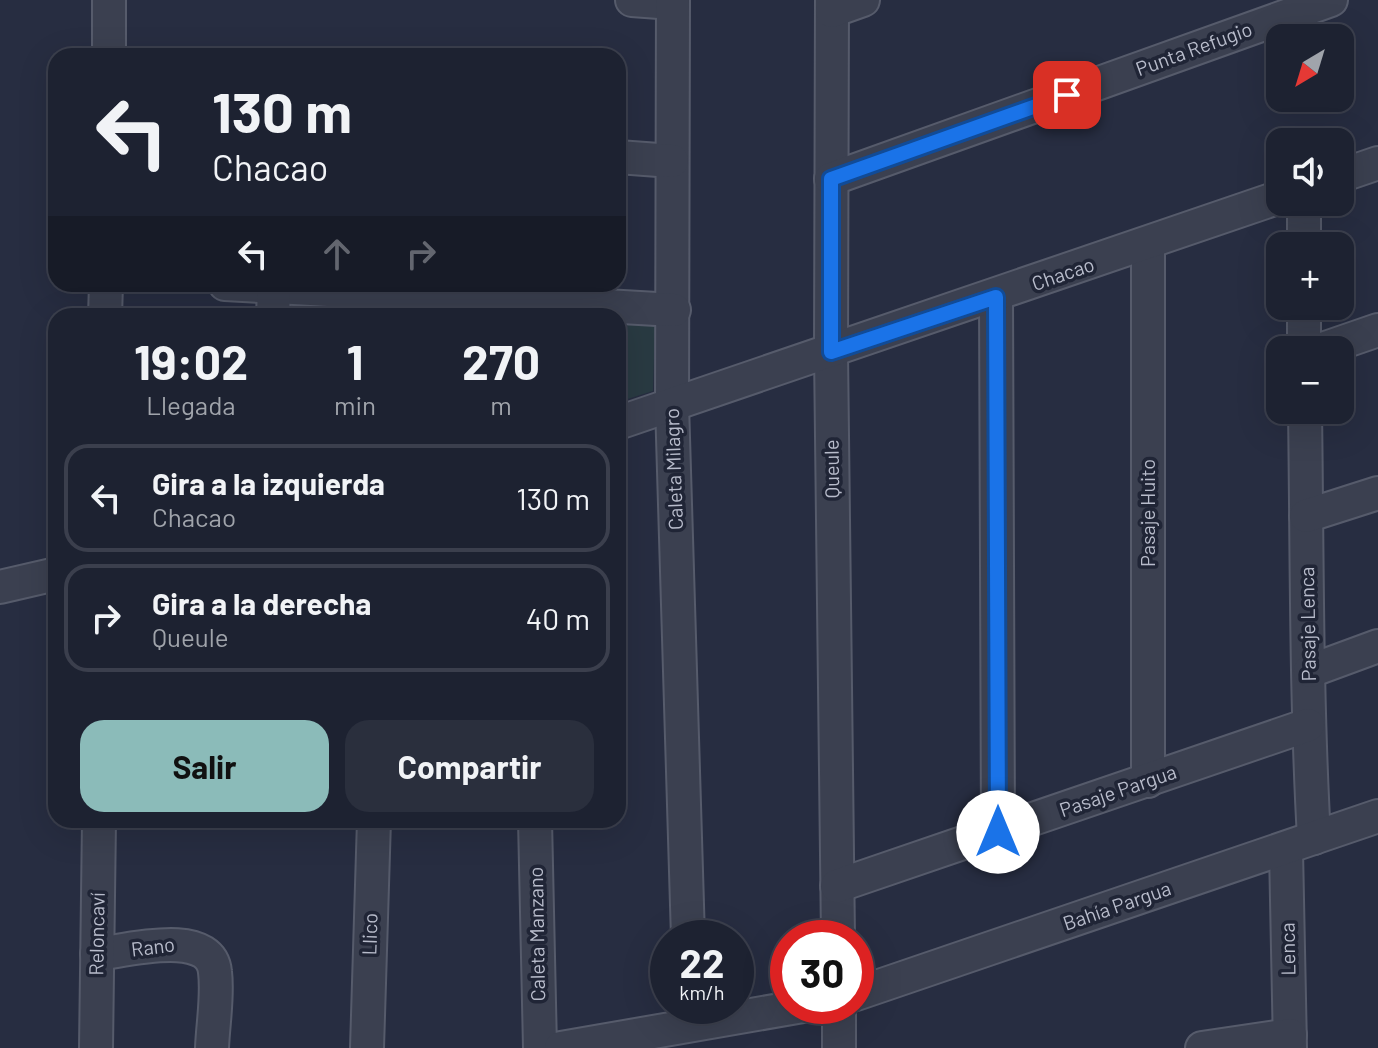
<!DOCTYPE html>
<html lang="es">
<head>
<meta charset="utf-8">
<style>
	:root { --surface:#1d2231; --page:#2a2f3d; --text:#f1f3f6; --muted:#a0a4ab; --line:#3b3f4d; --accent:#8bbbb9 }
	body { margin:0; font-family:Barlow,sans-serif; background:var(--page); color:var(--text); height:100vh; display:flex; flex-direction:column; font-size:30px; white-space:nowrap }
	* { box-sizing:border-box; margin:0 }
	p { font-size:26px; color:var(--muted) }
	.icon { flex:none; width:44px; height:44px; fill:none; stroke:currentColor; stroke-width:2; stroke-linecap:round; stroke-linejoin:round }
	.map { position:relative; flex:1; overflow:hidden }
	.panel { position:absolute; left:48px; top:308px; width:578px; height:520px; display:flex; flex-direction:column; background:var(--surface); border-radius:24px; box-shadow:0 8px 32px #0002,0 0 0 2px var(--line) }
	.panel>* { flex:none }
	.guide { position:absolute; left:48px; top:48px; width:578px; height:244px; border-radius:24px; box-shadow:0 8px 32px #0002,0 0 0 2px var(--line); background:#1d2231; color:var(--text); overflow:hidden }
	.needle { width:52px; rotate:218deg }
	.buttons { position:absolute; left:1266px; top:24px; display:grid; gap:16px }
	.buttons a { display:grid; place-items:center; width:88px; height:88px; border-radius:16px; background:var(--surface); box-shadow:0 8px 32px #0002,0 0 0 2px var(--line); font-size:40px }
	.speed { position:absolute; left:650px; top:920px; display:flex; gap:16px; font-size:40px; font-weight:700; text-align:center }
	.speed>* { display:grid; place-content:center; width:104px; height:104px; border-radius:50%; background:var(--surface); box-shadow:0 8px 32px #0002,0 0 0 2px var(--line); line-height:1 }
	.speed small { font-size:20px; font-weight:400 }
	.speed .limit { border:12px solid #d22; background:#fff; color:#111 }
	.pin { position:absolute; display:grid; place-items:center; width:68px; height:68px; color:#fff; margin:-34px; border-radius:16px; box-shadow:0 4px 12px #0006 }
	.me { position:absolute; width:88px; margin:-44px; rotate:0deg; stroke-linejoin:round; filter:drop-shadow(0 0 6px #0008) }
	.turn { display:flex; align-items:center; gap:28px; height:168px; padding:0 32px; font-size:36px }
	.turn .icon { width:104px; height:104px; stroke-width:2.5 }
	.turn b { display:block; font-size:56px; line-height:68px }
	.lanes { display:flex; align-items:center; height:76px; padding:0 32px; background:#0003; justify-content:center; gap:40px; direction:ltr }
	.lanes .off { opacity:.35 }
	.eta { display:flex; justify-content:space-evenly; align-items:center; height:136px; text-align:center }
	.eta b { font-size:48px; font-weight:700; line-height:56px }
	.primary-button { display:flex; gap:16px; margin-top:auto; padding:16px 32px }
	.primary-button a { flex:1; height:92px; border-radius:24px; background:var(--accent); color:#111; font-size:32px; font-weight:700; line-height:92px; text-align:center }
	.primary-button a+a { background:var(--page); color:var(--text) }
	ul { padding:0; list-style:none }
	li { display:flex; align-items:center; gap:24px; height:108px; margin:0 16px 12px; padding:0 16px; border:4px solid var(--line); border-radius:24px }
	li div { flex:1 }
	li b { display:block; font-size:30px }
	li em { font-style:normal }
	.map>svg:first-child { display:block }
	.green { fill:#293a42 }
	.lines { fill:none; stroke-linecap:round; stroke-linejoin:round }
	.minor-casing { stroke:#565b6b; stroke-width:36 }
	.minor { stroke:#3b4050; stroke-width:32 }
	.route-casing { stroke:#114b97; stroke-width:20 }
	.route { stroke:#1a73e8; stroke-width:14 }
	.labels { text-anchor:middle; stroke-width:7; stroke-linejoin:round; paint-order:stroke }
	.street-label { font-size:20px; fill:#b8bccb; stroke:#202536 }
</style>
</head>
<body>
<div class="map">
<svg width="1378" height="1048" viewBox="0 0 1378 1048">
	<rect width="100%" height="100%" fill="#272d41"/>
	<!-- green -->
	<path class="green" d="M618,323l37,3 -2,65 -35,11z"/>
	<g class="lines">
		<!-- minor casing -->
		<g class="minor-casing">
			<g id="minor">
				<path d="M632,0l41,3"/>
				<path d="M673,0l-1,404 16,534"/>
				<path d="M832,0l-1,352 7,586"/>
				<path d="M832,11l31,-11"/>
				<path d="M109,56v-56"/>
				<path d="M618,157l54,4"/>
				<path d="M1340,176l38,-13"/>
				<path d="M831,179l500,-179"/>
				<path d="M1148,245v536"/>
				<path d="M1304,246v-44"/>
				<path d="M225,284l449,26"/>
				<path d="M996,297l2,535"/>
				<path d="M105,316l1,-32"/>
				<path d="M273,316l1,-29"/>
				<path d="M1304,350v-44"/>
				<path d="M1320,350l58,-20"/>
				<path d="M1305,410c2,143 1,286 9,428"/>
				<path d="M618,423l662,-226"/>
				<path d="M1306,516l72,-23"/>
				<path d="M0,587l56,-13"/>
				<path d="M1310,671l68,-25"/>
				<path d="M535,820l5,228"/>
				<path d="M1286,850l4,198"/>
				<path d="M837,886l471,-161"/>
				<path d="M97,954c28,-3 114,-27 118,18 3,24 -2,51 -3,76"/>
				<path d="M856,994l522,-178"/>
				<path d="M839,1006v42"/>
				<path d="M96,1048l3,-228"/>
				<path d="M367,1048l7,-228"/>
				<path d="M561,1048l242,-42"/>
				<path d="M1202,1048l88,-13"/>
			</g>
		</g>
		<!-- minor -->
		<use href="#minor" class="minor"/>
	</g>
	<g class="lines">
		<!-- route casing -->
		<g class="route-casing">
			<path id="route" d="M998,832l-2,-535 -165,55v-173l236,-84"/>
		</g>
		<!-- route -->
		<use href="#route" class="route"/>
	</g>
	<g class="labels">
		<!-- street labels -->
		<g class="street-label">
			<text transform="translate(1194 49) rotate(-20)" y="7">Punta Refugio</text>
			<text transform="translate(1063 274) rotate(-19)" y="7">Chacao</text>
			<text transform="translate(674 469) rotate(-92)" y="7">Caleta Milagro</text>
			<text transform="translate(832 469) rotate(-91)" y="7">Queule</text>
			<text transform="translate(1148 513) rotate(-90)" y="7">Pasaje Huito</text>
			<text transform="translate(1308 624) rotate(-91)" y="7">Pasaje Lenca</text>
			<text transform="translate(1118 791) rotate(-19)" y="7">Pasaje Pargua</text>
			<text transform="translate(1117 906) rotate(-19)" y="7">Bahía Pargua</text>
			<text transform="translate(97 934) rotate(-89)" y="7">Reloncaví</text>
			<text transform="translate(370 934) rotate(-88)" y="7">Llico</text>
			<text transform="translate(537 934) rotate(-91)" y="7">Caleta Manzano</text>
			<text transform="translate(153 947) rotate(-7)" y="7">Rano</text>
			<text transform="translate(1288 949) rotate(-91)" y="7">Lenca</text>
		</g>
	</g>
</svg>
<div class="buttons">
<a><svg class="needle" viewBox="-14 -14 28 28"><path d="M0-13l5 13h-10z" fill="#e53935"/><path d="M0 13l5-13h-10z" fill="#a0a4ab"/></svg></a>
<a><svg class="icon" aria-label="sound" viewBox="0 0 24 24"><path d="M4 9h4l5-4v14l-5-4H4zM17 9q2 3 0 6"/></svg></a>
<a>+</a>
<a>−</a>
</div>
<div class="speed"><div>22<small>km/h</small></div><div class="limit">30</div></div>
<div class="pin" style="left:1067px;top:95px;background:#d93025"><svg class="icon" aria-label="arrive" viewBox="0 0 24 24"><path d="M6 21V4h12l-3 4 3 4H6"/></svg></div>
<svg class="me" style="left:998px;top:832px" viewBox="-20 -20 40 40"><circle r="19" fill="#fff"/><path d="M0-13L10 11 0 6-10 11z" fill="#1a73e8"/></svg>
<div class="guide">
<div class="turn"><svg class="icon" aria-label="left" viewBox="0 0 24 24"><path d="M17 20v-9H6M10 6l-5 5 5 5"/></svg><div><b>130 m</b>Chacao</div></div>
<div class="lanes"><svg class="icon" aria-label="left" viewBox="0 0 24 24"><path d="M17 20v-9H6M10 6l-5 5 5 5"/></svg><svg class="icon off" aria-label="ahead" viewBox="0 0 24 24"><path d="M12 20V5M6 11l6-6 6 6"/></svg><svg class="icon off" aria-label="right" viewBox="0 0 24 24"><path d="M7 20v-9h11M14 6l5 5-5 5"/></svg></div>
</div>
<section class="panel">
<div class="eta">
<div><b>19:02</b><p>Llegada</p></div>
<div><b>1</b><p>min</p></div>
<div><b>270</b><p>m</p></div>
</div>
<ul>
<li><svg class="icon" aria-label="left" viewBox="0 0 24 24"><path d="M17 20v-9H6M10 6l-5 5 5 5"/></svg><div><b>Gira a la izquierda</b><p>Chacao</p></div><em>130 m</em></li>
<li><svg class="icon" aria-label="right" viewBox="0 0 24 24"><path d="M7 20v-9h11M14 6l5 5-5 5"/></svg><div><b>Gira a la derecha</b><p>Queule</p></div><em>40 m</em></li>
</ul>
<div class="primary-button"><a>Salir</a><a>Compartir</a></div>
</section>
</div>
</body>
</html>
